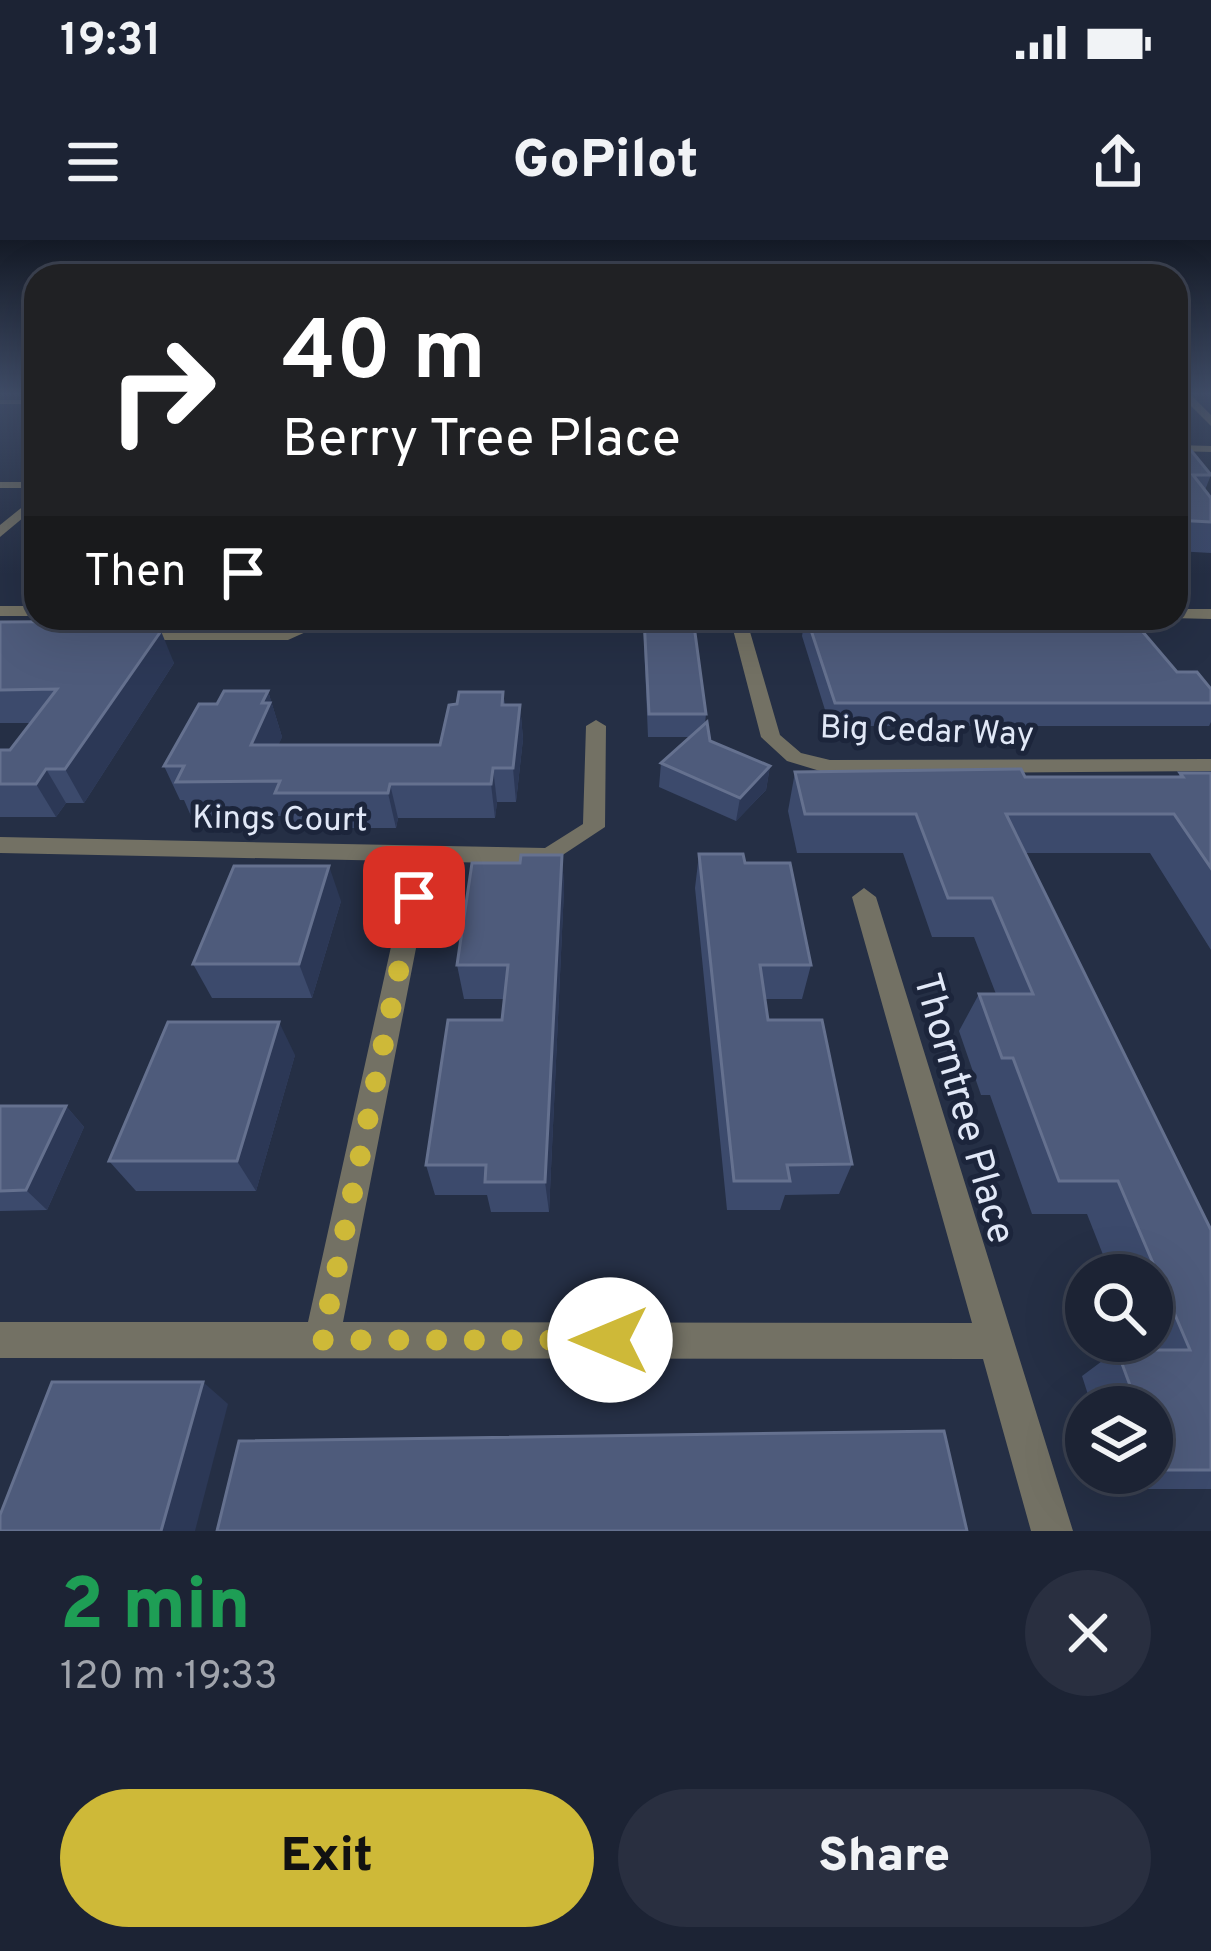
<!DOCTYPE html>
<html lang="en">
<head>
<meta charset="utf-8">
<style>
	:root { --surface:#1c2334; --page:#292f40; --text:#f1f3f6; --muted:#a0a4ac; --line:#3a404f; --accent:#ceb938 }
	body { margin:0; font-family:Overpass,sans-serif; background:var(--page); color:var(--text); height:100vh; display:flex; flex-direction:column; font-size:45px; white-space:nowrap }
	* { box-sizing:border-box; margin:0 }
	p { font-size:39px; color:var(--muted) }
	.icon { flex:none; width:66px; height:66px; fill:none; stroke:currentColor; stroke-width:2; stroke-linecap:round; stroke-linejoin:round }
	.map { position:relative; height:1291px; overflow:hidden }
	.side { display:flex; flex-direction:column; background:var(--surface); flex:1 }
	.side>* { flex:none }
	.hud { position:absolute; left:24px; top:24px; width:1164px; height:366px; border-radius:36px; box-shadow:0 12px 48px #0002,0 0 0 3px var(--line); background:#202124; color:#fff; overflow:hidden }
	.controls { position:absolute; left:1065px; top:1014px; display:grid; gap:24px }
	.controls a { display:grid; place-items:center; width:108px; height:108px; border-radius:50%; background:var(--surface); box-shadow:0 12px 48px #0002,0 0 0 3px var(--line); font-size:60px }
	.pin { position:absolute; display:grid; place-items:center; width:102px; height:102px; color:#fff; margin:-51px; border-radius:24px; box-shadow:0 6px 18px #0006 }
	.me { position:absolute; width:132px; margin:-66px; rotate:270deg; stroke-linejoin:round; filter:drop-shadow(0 0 9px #0008) }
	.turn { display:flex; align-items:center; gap:42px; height:252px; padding:0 60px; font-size:54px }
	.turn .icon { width:156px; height:156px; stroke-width:2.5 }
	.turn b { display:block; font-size:84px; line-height:102px }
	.then { display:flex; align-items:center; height:114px; padding:0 60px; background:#0003; gap:24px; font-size:45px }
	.round { display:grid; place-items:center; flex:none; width:126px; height:126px; border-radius:63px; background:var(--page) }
	.headline { display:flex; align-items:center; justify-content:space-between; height:204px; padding:0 60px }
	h1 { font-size:72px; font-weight:800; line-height:90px; color:#1e9e55 }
	.cta { display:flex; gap:24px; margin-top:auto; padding:24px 60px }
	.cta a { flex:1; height:138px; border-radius:72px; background:var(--accent); color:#111; font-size:48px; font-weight:800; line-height:138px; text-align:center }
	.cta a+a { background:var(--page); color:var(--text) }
	.status { display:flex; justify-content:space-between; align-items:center; height:84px; padding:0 60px; background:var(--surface); direction:ltr }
	.status svg { height:33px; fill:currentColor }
	header { display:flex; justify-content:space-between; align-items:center; height:156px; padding:0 60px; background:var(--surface); font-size:54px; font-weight:800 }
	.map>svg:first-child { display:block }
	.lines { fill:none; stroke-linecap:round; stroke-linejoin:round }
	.service { fill:#737164; fill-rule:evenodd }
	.minor { fill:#737164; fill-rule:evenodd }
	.tertiary { fill:#737164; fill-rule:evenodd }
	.wall { fill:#3c4a6c }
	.shaded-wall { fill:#2c3856 }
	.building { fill:#4e5b7b; stroke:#65718f; stroke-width:3 }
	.route { stroke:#ceb938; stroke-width:21; stroke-dasharray:0 37.8 }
	.labels { text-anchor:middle; stroke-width:10; stroke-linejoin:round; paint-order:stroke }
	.street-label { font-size:33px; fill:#e1e8f7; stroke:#1c253b }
	.near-street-label { font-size:39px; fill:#e1e8f7; stroke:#1c253b }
</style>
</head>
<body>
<div class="status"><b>19:31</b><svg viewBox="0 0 49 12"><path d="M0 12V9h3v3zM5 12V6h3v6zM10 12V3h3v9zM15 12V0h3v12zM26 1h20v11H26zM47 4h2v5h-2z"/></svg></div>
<header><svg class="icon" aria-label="menu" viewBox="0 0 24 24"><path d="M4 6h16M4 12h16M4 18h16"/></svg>GoPilot<svg class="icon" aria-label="share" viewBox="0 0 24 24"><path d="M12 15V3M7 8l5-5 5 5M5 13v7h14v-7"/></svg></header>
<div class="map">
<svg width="1211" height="1291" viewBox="0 0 1211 1291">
	<rect width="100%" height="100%" fill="#252f45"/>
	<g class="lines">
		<!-- service -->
		<g class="service">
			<rect x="0" y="160" width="36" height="4"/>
			<path d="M1176,205l35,1v6l-35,-1z"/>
			<rect x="0" y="242" width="36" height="6"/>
			<path d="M303,378h12l-7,13 -20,9h-144l-6,-4 6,-4h142l13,-6z"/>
		</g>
		<!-- minor -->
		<g class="minor">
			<path d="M1179,154h11l21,21v11z"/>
			<rect x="0" y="366" width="36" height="10"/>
			<path d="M1176,369h35v10l-39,-1h4z"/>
			<path d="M730,378h16l34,117 21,18 29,7 381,-1v12l-381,3 -43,-13 -26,-24z"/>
			<path d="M596,480l10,6 -1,101 -56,37 -549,-11v-16l545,11 38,-24 3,-98z"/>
			<path d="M414,648l12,9 -83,425 629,1 -120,-426 12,-9 12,9 197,634h-42l-48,-172 -983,-1v-36h308l94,-425z"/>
		</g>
		<!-- tertiary -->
		<path class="tertiary" d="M36,256v11l-36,30v-12z"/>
	</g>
	<!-- wall -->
	<g class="wall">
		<path d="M1176,192l35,43 -6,15 6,8v55l-35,-2z"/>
		<path d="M643,378l63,96 -1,10 5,17 60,25 -4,24 -30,31 -77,-34 2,-24 29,-26h-42z"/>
		<path d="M805,378h326l46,54 34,17v33l-2,4h-379l-28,-90z"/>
		<path d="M0,382l156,9 18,32 -90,140h-18l-10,14h-56v-67h10l22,-27h-32z"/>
		<path d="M268,451l14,46 -4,8h162l17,-41 46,-12 2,13h15l3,34 -7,63h-19l-2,16h-97l-2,10h-109l-4,-12h-92l-7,-16h-4l-16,-34 53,-62z"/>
		<path d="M795,532l230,5h153l2,-4h31v177l-61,-97h-125l186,377v259h-91l-5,-16h37v-66h-60l-10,-31 35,-26h23l-4,-9h16v-66h-41l-24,-61h-55l-42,-119h-9l-22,-64 20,-37h17l-22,-57h-42l-29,-84h-106l-9,-42z"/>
		<path d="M699,614l46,9 66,102 -9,34h-37l3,21 84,144 -13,30 -54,1 -5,15h-53l-32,-322z"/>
		<path d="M562,615l2,34 -15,323h-58l-4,-17h-52l-9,-30 76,-145 2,-21h-40l-7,-34 63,-102z"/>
		<path d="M341,661l-29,97h-100l-19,-34z"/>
		<path d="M295,815l-39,136h-120l-27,-30z"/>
		<path d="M0,866h66l18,21 -37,83 -47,1z"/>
	</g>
	<!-- shaded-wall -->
	<g class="shaded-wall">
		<path d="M152,381l6,14 3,-4 13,32 -90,140 -19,-34z"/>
		<path d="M268,451l14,46 -19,43 -12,-35 11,-42z"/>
		<path d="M520,465l3,34 -7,63 -3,-34z"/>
		<path d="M770,526l-4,24 -30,31 4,-23z"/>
		<path d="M493,528l4,34 -2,16 -4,-34z"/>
		<path d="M46,529l20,34 -10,14 -20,-33z"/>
		<path d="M390,544l8,34 -2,10 -8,-35z"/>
		<path d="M562,615l2,34 -15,323 -4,-30z"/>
		<path d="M329,626l12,35 -29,97 -13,-34z"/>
		<path d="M279,782l16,33 -39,136 -19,-30z"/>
		<path d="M66,866l18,21 -37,83 -21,-20z"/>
		<path d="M203,1142l25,22 -33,127h-34z"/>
	</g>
	<!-- building -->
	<g class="building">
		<path d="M1176,192l35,43h-18l18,23v24l-35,-2z"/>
		<path d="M644,378h49l13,96h-57z"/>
		<path d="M807,378h324l46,54h20l14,17v14h-376z"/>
		<path d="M152,381l-7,10h16l-96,138h-19l-10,15h-36v-34h10l47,-61 -57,1v-68z"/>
		<path d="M224,451h44l-6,12h8l-19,42h189l9,-40 8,-1 2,-12h44l-1,13h18l-7,63h-20l-2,16h-101l-2,9h-113l5,-12 -104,1 8,-16h-20l35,-62h18z"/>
		<path d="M707,482l3,19 60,25 -30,32 -79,-35z"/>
		<path d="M1021,529l4,8h158l-3,-4h31v95l-37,-54h-168l205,416v240h-50l-9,-26v-37h-14l-21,-57h73l-72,-169h-59l-46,-123h-11l-23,-64h54l-41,-96h-44l-32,-84h-111l-10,-42z"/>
		<path d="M699,614h44l2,9h45l21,102h-51l8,55h54l30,144 -65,1 3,16h-56z"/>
		<path d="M521,615h41l-17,327h-60l1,-17h-60l22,-145h54l6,-55h-51l15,-102h48z"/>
		<path d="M234,626h95l-30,98h-106z"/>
		<path d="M168,782h111l-42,139h-128z"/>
		<path d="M0,866h66l-40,84 -26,1z"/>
		<path d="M52,1142h151l-42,149h-161v-16z"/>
		<path d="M944,1191l23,100h-750l22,-90z"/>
	</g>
	<!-- sky -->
	<linearGradient id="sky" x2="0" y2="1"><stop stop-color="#141a26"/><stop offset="0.46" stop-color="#404d68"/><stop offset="1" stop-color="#404d68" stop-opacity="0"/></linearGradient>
	<rect width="1211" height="334" fill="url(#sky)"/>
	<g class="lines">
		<!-- route -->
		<path class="route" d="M414,657l-92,443h288"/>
	</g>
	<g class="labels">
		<!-- street labels -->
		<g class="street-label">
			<text transform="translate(927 489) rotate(2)" y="12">Big Cedar Way</text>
			<text transform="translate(280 577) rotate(1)" y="12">Kings Court</text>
		</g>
		<!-- near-street labels -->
		<g class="near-street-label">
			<text transform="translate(966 868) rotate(74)" y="14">Thorntree Place</text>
		</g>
	</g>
</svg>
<div class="controls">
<a><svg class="icon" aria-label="search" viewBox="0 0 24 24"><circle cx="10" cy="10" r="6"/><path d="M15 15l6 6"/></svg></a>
<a><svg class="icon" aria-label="layers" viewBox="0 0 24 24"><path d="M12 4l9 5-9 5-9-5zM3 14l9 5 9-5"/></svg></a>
</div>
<div class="pin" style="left:414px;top:657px;background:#d93025"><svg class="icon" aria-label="arrive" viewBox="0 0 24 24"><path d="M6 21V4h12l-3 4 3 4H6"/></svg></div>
<svg class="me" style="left:610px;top:1100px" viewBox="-20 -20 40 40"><circle r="19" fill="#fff"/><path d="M0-13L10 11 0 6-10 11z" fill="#ceb938"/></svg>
<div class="hud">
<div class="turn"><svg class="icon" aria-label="right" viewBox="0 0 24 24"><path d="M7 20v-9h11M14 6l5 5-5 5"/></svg><div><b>40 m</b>Berry Tree Place</div></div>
<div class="then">Then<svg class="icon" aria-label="arrive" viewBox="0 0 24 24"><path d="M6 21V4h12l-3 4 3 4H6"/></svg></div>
</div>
</div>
<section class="side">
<div class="headline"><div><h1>2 min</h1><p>120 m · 19:33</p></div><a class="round"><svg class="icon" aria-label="close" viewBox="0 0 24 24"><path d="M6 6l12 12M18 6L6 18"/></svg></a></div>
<div class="cta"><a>Exit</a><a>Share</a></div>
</section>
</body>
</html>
